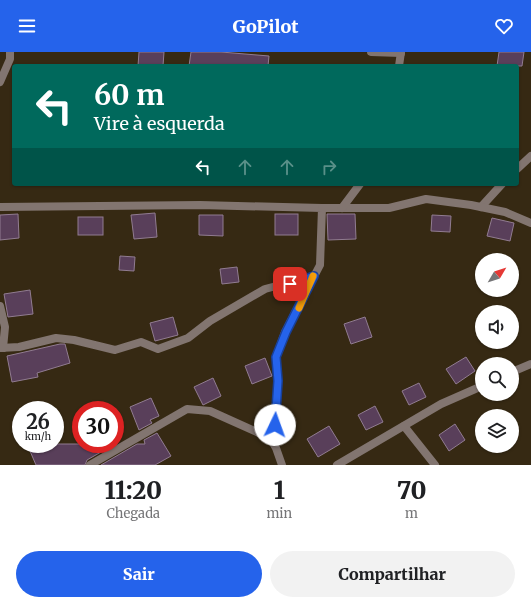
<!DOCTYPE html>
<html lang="pt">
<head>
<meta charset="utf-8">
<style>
	:root { --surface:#fff; --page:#f2f2f2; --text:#202124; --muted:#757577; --accent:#2563eb }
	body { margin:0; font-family:Merriweather,serif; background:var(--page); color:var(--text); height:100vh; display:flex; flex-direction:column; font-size:15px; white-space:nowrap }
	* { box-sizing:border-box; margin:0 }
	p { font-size:13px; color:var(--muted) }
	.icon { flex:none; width:22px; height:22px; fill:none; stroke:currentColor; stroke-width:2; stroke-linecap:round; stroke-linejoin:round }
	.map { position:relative; height:413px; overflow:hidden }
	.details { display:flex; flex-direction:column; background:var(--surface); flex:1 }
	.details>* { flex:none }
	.hud { position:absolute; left:12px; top:12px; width:507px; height:122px; border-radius:4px; box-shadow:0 1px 3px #0004; background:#00695c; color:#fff; overflow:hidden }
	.needle { width:26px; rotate:51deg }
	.tools { position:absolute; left:475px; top:201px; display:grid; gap:8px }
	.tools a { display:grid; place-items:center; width:44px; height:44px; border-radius:50%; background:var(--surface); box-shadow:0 1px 3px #0004; font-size:20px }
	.speed { position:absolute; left:12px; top:349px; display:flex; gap:8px; font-size:20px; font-weight:700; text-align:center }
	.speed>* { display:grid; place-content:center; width:52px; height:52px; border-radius:50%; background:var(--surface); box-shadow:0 1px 3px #0004; line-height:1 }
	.speed small { font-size:10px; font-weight:400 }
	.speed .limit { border:6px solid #d22; background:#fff; color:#111 }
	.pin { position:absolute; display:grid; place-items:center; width:34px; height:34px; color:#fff; margin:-17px; border-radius:8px; box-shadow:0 2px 6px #0006 }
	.me { position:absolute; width:44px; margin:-22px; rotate:3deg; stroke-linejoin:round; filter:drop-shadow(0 0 3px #0008) }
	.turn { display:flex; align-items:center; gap:14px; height:84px; padding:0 16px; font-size:18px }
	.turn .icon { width:52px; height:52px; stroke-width:2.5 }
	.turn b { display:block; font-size:28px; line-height:34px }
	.lanes { display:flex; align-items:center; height:38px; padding:0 16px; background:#0003; justify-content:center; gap:20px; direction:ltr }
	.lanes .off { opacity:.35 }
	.eta { display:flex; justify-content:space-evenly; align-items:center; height:68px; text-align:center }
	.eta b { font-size:24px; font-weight:800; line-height:28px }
	.action { display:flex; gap:8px; margin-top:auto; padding:8px 16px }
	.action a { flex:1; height:46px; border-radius:24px; background:var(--accent); color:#fff; font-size:16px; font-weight:800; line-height:46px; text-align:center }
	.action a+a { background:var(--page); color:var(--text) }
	header { display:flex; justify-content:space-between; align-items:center; height:52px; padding:0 16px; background:var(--accent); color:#fff; font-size:18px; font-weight:800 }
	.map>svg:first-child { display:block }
	.building { fill:#593f5a; stroke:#917c91 }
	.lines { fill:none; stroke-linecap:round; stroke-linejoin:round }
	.minor { stroke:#827570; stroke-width:8 }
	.route-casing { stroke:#184099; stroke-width:10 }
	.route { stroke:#2563eb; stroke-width:7 }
	.slow { stroke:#f59e0b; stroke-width:7 }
</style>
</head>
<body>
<header><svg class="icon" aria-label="menu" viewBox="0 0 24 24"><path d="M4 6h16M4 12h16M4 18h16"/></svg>GoPilot<svg class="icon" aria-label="heart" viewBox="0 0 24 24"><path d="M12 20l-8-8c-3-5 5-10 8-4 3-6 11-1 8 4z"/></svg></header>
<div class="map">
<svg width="531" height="413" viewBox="0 0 531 413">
	<rect width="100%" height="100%" fill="#362913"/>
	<!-- building -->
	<g class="building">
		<path d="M139,0h25l-1,14h-25z"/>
		<path d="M191,0h30l48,4 -1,10h-79z"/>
		<path d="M499,0h25l-2,14h-25z"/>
		<path d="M155,161l2,24 -23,2 -3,-24z"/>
		<path d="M18,162l1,24 -19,2v-25z"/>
		<rect x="275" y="162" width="23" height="21"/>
		<path d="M327,162h28l1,25 -28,1z"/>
		<path d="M199,163h24v21l-24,-1z"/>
		<path d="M432,163l19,1 -1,16 -19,-1z"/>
		<rect x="78" y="165" width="25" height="18"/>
		<path d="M492,166l22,5 -4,18 -23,-5z"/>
		<path d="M120,204l15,1 -1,14 -15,-1z"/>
		<path d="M237,215l2,15 -17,2 -2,-15z"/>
		<path d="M30,238l3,24 -25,3 -4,-23z"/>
		<path d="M173,265l5,18 -23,6 -5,-18z"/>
		<path d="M365,265l7,20 -21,7 -7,-20z"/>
		<path d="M60,292h5l5,19 -33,10 1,4 -26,5 -5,-26z"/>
		<path d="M466,305l9,14 -19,13 -10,-15z"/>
		<path d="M265,306l7,18 -20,8 -7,-18z"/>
		<path d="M213,326l8,18 -18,9 -9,-18z"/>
		<path d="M419,331l7,14 -17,8 -7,-14z"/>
		<path d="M151,346l8,18 -9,4 2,3 -13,7 -9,-23z"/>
		<path d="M375,354l8,16 -17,8 -8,-15z"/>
		<path d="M455,372l10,16 -16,11 -10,-16z"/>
		<path d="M329,374l11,18 -22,13 -11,-18z"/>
		<path d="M157,381l14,23 -16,9h-54l36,-21h8l-1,-4z"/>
		<path d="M27,392h88l-28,16 -2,5h-49z"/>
	</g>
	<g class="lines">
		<!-- minor -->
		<g class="minor">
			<path d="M371,0l30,1"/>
			<path d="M399,14l2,-14"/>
			<path d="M0,30l10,-23v-7"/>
			<path d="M517,117l14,-13"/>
			<path d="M0,155l200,-2 122,3 -2,57 -35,67 -9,25 2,24 -3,44 -5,13"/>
			<path d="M481,155l21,-23"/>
			<path d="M322,156h67l37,-9 45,6 34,7 26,11"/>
			<path d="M342,156l18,-24"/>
			<path d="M0,254l5,21 -2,21"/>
			<path d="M0,296l19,-1 37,-9 18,2 41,10 26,-8 17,7 30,-11 22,-17 55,-32 49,-13"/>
			<path d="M512,320l19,-8"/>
			<path d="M404,374l31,39"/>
			<path d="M90,413l97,-56 23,2 60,27 6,10 6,17"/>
			<path d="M337,413l104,-61 41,-18"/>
		</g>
	</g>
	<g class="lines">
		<!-- route casing -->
		<g class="route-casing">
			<path id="route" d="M275,373l3,-44 -2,-24 10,-25 28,-56 -24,8"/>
		</g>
		<!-- route -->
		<use href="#route" class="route"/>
		<!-- slow -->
		<path class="slow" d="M299,256l14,-32"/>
	</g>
</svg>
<div class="tools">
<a><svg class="needle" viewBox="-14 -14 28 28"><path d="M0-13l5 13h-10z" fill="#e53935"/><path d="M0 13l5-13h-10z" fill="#757577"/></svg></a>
<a><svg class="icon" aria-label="sound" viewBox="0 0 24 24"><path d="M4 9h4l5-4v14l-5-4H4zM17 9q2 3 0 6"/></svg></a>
<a><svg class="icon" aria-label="search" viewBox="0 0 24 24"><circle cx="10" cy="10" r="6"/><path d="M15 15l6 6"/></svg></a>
<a><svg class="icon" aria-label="layers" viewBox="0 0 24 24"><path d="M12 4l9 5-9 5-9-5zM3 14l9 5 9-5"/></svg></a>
</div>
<div class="speed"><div>26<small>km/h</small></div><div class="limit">30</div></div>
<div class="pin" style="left:290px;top:232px;background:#d93025"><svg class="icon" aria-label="arrive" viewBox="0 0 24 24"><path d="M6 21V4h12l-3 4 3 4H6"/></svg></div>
<svg class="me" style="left:275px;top:373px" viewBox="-20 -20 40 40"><circle r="19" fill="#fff"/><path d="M0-13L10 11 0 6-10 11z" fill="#2563eb"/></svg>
<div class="hud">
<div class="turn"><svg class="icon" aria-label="left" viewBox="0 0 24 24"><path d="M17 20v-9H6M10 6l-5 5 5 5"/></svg><div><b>60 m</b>Vire à esquerda</div></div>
<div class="lanes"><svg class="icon" aria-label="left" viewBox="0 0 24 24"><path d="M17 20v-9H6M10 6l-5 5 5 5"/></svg><svg class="icon off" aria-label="ahead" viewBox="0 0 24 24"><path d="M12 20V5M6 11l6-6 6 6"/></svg><svg class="icon off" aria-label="ahead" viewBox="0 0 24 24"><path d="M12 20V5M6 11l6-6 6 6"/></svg><svg class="icon off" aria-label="right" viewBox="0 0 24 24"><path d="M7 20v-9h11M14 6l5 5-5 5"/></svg></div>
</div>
</div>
<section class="details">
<div class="eta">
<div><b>11:20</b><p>Chegada</p></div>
<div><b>1</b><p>min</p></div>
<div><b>70</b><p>m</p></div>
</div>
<div class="action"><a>Sair</a><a>Compartilhar</a></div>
</section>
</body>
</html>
